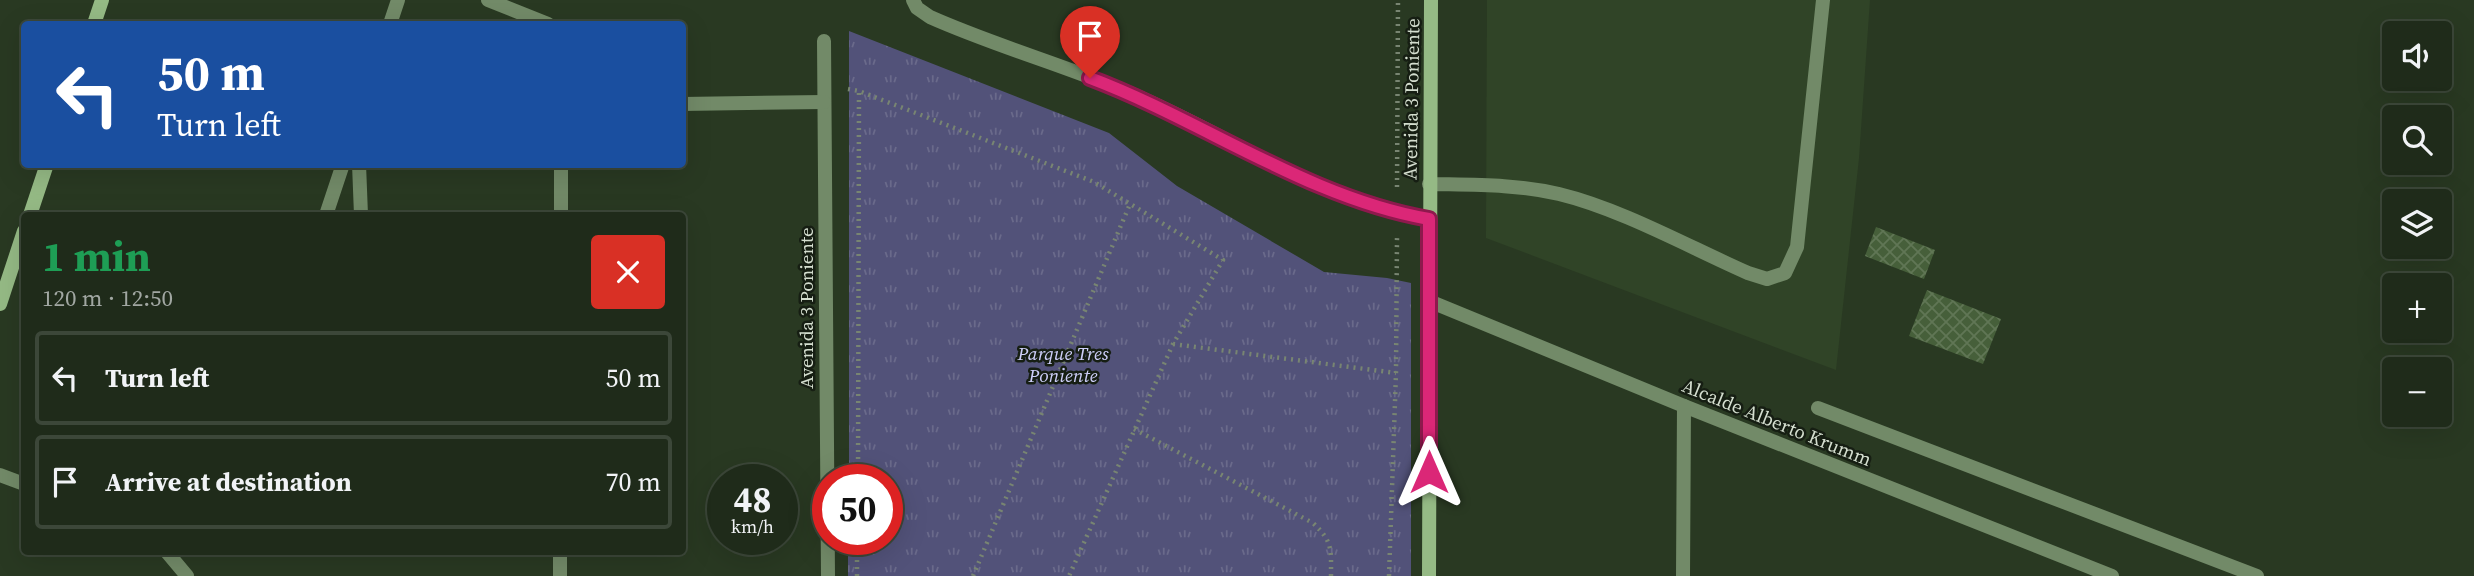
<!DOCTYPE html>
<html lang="en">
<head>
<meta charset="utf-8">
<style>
	:root { --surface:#1f2b1a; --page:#273323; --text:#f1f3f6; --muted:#a1a7a2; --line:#3c4739 }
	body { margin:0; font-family:"Source Serif 4",serif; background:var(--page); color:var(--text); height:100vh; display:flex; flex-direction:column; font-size:26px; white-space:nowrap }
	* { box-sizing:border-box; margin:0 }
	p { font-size:23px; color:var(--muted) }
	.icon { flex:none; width:38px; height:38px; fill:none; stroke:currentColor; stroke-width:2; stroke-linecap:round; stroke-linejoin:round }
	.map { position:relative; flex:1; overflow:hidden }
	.details { position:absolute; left:21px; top:212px; width:665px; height:343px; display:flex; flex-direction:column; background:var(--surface); border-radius:7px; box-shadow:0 7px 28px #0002,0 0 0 2px var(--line) }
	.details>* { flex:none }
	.banner { position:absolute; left:21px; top:21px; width:665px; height:147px; border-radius:7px; box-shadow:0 7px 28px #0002,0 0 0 2px var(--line); background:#1a4fa0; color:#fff; overflow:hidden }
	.fabs { position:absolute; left:2382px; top:21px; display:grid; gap:14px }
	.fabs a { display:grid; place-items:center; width:70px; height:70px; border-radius:7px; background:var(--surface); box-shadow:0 7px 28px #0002,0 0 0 2px var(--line); font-size:35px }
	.speed { position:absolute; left:707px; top:464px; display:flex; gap:14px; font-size:35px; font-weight:700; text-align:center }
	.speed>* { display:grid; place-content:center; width:91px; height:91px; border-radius:50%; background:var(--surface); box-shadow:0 7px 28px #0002,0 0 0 2px var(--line); line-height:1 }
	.speed small { font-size:18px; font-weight:400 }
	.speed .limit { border:10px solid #d22; background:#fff; color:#111 }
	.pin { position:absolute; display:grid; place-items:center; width:60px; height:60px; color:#fff; margin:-72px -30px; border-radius:50% 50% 50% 0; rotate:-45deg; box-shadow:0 0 7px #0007 }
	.pin .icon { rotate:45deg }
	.me { position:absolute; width:77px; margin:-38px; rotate:0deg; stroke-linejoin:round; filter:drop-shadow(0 0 5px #0008) }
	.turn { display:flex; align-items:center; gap:24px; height:147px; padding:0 21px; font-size:32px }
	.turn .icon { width:91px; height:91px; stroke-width:2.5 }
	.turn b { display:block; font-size:49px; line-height:60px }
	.round { display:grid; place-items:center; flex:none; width:74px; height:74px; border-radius:7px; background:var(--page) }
	.overview { display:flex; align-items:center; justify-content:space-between; height:119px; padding:0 21px }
	h1 { font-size:42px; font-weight:700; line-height:52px; color:#1e9e55 }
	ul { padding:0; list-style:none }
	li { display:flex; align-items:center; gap:21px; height:94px; margin:0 14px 10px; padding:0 7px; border:4px solid var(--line); border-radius:7px }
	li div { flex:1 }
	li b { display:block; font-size:26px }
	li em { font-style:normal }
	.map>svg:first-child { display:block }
	.built { fill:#304427 }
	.park { fill:url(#park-tufts) }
	.building { fill:url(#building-cross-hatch) }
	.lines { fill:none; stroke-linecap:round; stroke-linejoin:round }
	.path { stroke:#788572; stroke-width:4.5; stroke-dasharray:2 5; stroke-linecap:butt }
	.lane { stroke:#728a68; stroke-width:14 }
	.street { stroke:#728a68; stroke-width:14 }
	.secondary { stroke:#95ba85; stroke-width:14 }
	.route-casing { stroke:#8e194d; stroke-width:18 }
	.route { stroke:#db2777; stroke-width:12 }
	.labels { text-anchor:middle; stroke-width:5; stroke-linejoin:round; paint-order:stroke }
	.street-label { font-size:19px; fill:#d4decf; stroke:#161e13 }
	.park-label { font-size:19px; font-style:italic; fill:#cecff9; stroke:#161e13 }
</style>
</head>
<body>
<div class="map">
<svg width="2474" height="576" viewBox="0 0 2474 576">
	<defs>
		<pattern id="park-tufts" width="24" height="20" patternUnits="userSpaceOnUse" patternTransform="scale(1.75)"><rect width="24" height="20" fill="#525279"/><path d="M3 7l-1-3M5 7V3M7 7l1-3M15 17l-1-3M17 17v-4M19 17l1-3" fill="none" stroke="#6a6a8b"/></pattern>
		<pattern id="building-cross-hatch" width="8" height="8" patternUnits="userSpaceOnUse" patternTransform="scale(1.75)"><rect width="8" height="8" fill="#465f3a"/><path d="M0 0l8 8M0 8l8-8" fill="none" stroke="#607655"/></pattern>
	</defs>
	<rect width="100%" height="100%" fill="#293922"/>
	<!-- built -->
	<path class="built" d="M1487,0h383l-11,158 -23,212 -350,-132z"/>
	<!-- park -->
	<path class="park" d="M849,31l260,102 68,53 147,86 63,6 24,5v293h-563v-37h39v-59l-38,-1z"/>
	<!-- building -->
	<g class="building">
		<path d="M1876,227l59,23 -11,29 -59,-23z"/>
		<path d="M1927,290l74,29 -18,45 -74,-28z"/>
	</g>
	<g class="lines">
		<!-- path -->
		<g class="path">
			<path d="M848,89l11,2 235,91 129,78 -50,84 -104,232"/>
			<path d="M1397,187l1,-187"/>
			<path d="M1173,344l223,29"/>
			<path d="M1134,429l179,94c20,19 18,26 18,53"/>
			<path d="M858,480l1,-389"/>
			<path d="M857,576v-37"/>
			<path d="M973,576l157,-372"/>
			<path d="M1389,576l7,-203 1,-135"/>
		</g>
		<!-- lane -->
		<g class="lane">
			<path d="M913,0l4,8 13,9c65,29 134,48 200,76 99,42 191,108 299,126"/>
			<path d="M1429,184c44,1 87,0 130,10 62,15 130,53 189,79l19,6 18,-6 12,-26 26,-247"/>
		</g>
		<!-- street -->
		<g class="street">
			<path d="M488,0l60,24"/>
			<path d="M390,24l8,-24"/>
			<path d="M824,41l4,535"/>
			<path d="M682,104l142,-2"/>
			<path d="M359,164l2,51"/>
			<path d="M326,215l17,-51"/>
			<path d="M561,215v-51"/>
			<path d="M1429,301l255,105 428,170"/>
			<path d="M1818,408l439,168"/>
			<path d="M0,475l24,9"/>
			<path d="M166,551l21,25"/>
			<path d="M560,576v-25"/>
			<path d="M1683,576l1,-170"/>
		</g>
		<!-- secondary -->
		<g class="secondary">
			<path d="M94,24l8,-24"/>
			<path d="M30,215l17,-51"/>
			<path d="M0,304l24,-73"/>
			<path d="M1429,576l2,-576"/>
		</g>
	</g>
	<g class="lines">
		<!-- route casing -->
		<g class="route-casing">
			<path id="route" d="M1090,78c114,43 218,120 339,141v253"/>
		</g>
		<!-- route -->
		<use href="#route" class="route"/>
	</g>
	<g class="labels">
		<!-- street labels -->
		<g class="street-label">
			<text transform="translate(1411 99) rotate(-89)" y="7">Avenida 3 Poniente</text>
			<text transform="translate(806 308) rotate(-90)" y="7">Avenida 3 Poniente</text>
			<text transform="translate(1777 422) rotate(22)" y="7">Alcalde Alberto Krumm</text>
		</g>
		<!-- park labels -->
		<g class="park-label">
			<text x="1063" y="360">Parque Tres<tspan x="1063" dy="22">Poniente</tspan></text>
		</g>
	</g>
</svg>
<div class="fabs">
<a><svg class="icon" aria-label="sound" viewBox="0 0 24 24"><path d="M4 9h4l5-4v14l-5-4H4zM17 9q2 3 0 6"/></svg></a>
<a><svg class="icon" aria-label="search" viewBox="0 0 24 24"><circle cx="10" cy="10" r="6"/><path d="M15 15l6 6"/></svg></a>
<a><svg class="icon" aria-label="layers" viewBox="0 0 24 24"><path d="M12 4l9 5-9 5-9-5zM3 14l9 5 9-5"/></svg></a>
<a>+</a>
<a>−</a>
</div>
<div class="speed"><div>48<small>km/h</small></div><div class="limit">50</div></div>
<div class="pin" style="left:1090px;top:78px;background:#d93025"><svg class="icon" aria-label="arrive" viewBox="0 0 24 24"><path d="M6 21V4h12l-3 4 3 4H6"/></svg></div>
<svg class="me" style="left:1429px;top:472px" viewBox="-20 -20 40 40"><path d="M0-17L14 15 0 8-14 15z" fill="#db2777" stroke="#fff" stroke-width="4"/></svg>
<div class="banner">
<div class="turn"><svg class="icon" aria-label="left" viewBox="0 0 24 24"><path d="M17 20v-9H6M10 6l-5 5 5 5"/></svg><div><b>50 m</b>Turn left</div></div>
</div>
<section class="details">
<div class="overview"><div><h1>1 min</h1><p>120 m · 12:50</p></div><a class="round" style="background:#d93025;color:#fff"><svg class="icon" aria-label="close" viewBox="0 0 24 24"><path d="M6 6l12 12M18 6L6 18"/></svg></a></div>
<ul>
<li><svg class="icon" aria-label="left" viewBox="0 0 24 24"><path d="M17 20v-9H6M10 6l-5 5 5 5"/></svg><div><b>Turn left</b></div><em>50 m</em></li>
<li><svg class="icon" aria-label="arrive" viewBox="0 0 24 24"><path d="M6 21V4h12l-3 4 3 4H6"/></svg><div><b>Arrive at destination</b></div><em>70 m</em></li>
</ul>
</section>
</div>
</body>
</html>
